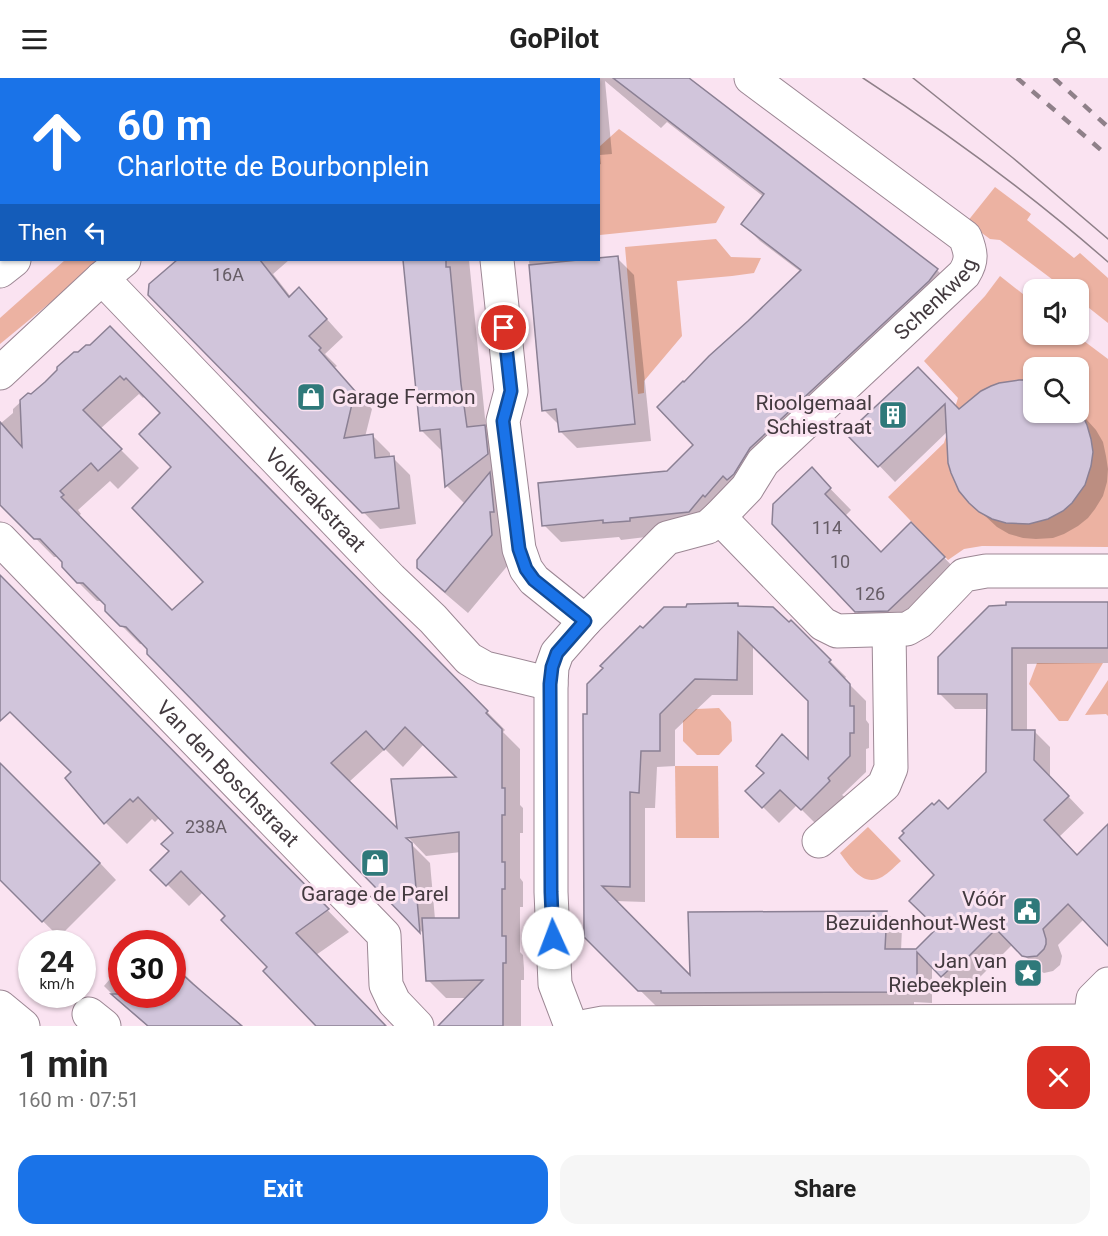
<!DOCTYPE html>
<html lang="en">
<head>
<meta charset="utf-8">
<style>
	:root { --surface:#fff; --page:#f6f6f6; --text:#222; --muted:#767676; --accent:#1a73e8 }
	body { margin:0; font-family:Roboto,sans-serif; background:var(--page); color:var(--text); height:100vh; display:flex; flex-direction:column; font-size:22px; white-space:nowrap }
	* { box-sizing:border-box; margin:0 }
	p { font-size:20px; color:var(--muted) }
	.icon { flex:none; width:33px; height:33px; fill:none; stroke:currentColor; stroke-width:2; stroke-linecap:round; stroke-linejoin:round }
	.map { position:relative; height:948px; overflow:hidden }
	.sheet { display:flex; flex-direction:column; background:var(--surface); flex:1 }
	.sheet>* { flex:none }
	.banner { position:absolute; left:0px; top:0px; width:600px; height:183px; box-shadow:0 2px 4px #0004; background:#1a73e8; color:#fff; overflow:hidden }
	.buttons { position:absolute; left:1023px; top:201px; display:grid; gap:12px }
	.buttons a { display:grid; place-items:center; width:66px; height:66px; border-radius:12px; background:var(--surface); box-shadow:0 2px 4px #0004; font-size:30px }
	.speed { position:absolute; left:18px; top:852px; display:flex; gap:12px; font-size:30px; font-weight:700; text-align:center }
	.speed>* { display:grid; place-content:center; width:78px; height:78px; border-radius:50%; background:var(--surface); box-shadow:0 2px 4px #0004; line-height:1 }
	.speed small { font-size:15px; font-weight:400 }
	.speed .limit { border:9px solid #d22; background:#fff; color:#111 }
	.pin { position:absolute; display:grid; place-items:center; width:51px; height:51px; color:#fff; margin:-26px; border:3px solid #fff; border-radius:50%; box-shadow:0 2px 6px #0007 }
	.me { position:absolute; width:66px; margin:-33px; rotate:358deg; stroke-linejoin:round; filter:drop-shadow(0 0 4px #0008) }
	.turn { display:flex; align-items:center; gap:21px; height:126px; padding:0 18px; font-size:27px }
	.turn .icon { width:78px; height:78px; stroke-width:2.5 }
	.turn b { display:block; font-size:42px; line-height:51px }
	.then { display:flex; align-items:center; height:57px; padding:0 18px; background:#0003; gap:12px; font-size:22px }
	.round { display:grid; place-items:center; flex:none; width:63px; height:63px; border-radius:18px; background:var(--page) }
	.summary { display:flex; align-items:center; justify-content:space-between; height:102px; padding:0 18px }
	h1 { font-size:36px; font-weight:700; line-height:45px }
	.action { display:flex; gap:12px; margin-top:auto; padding:12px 18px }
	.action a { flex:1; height:69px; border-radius:18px; background:var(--accent); color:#fff; font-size:24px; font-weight:700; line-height:69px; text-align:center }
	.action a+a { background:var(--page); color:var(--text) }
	header { display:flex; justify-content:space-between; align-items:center; height:78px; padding:0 18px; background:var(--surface); font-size:27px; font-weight:700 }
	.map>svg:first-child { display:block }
	.green { fill:#ecb2a2; fill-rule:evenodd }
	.shadow { fill:#0003; fill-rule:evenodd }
	.building { fill:#d1c5db; stroke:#8b8094; stroke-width:1.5; fill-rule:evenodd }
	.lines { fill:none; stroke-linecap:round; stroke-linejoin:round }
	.minor-tunnel { stroke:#d5c1cd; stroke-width:33; stroke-dasharray:33 16; stroke-linecap:butt }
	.minor-casing { stroke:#9c8794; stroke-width:35 }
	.major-casing { stroke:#9c8794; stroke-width:35 }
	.minor { stroke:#fff; stroke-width:33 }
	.major { stroke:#fff; stroke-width:33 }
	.tram { stroke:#8f8089; stroke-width:1.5 }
	.rail { stroke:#8f8089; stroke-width:4.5; stroke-dasharray:10 10; stroke-linecap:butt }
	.route-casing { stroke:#114b97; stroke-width:15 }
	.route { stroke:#1a73e8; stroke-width:10 }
	.labels { text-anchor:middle; stroke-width:6; stroke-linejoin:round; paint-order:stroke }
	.number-label { font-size:18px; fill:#665d66 }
	.street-label { font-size:21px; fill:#433a3f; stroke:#fae3f1 }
	.poi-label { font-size:21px; fill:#433a3f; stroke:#fae3f1; text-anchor:end }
</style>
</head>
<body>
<header><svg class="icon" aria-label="menu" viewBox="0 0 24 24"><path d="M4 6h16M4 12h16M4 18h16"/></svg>GoPilot<svg class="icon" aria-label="person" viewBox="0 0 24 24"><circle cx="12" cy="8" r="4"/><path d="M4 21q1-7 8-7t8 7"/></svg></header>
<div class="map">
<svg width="1108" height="948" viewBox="0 0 1108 948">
	<rect width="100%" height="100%" fill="#fae3f1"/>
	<!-- green -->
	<g class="green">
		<path d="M619,51l106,78 -9,16 -116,12 -1,-88z"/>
		<path d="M995,109l36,27 -4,6 47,38 6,-5 28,25v45l-29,-23 -1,-10 -13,-1 -65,-49 -10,-1 -23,-17z"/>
		<path d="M716,161l15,18 30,1 -7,15 -22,3 -55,5 5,55 -38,45v12l-6,1 -13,-147z"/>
		<path d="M65,182h37l-102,84v-26z"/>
		<path d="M1000,198l33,26 1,32 42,1 32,24v188l-126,-1 -18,3 -16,11 -60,-63 56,-54 14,-45 -34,-37 61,-65zM1034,290h44v44h-44z"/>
		<path d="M1037,585h66l-35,58h-9l-30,-37z"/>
		<path d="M1108,602v36l-2,-2 -21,1z"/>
		<path d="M719,630l12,14 1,19 -13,14h-22l-14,-14v-20l13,-12z"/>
		<path d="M675,688h43l1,72h-43z"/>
		<path d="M868,749l33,34c-6,5 -12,12 -19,16 -19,11 -32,-11 -42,-24z"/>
	</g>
	<!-- shadow -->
	<g class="shadow">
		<path d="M240,0h33l-2,2h-30z"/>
		<path d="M409,0h277l251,192 17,17 -248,241 -60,6v3l-25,3 -2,-3 -58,5 -17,-17 124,-53 27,-27 106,-173 -41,-31 -17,-17 21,-27 -97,-75 -6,6 -56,-47 7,73 -12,1 1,9 -3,1v-85h-189z"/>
		<path d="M598,130l2,21h-2z"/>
		<path d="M617,180l17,17 17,166 -74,7 -17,-17v-5l-16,-16 -15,-150h60z"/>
		<path d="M180,182h109l-16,14 18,23 24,9 28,31 -18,17 12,12 -3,2 38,41 -7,28 8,-1 17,17v5h3l17,17 6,49 -36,5 -230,-234v-10z"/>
		<path d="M404,182h65l17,168 21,21 7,109 -46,55 -27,-23 -23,-23 47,-63 -18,-18 -3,-33 -23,-23z"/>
		<path d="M110,250l395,402 -2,2 17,17v56l3,3v25h-3v45l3,4v25h-3v45l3,3 1,13v12h-3v46h-65l11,-28h-21l-18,-18 -3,-45 -269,-274 -11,-17h-5l-34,-34v-6l-4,-3h-5l-34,-34v-6l-4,-4h-5l-54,-55v-78l13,-11v-4l15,-14h4l59,-48zM139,316l4,4 2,-2 17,17 11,54 32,115 -33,30 -94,-96 3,-2 -3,-4 32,-29 8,8 21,-21 -39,-39zM424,666l35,34 -60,54 -50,-50 36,-33 18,18zM403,758h4l19,20 35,-4v67h-26l-5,-56z"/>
		<path d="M918,291l41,42 119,1v-2l18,20 7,12 3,14 2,13 -1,13 -4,14 -8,13 -7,9 -10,8 -14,8 -11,4 -17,1 -13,-1 -14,-4 -12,-7 -27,-25 -22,-71 -53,51 -46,-48z"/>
		<path d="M812,392l39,40 -6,6 36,38 30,-30 54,55 -88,53 -21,-21z"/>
		<path d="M0,499l349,355 -33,23 68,71h-66l-91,-110 -24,-24 -14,14 -36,-36 18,-19 4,-18 -15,-16 -5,5 -3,-3 -25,25 -21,-21 -39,-45 6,-6 -73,-72z"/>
		<path d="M737,526l4,4 48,16 2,-2 55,55 -2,2 22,22v19l3,4v24l-3,1v23l-24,23 3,2 -28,28 -20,-20 -18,18 -32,-32 63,-28 -1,-62 -56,-56v50h-41l-37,35v36l-18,1 -2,41h-10v94l-30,-1 76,78 195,-67 16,16 -1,23h16l21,-23 -2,-53 12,-64 40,-38 1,-64h-34l-16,-16 1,-35 168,-54v59l-81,1v67l8,1 15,15v30l34,36 -25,24 18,19 31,-29v117l-24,-25 -26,26 4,11 -1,5 -1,4 -7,6 -9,2 -4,-2 -27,-27 -38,38 -4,-3 -13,12 -26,-26v38l-18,-1v5l-258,-1 -71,-70 3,-220 55,-86z"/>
		<path d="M0,687l83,80 33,35 -57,57 -59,-58z"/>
		<path d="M144,861l5,5h-9z"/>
		<path d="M172,885l29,27v2l40,34h-94l-22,-19 -21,-21 18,-21v29h50z"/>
	</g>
	<!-- building -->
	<g class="building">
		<path d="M613,0h76l249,191 -9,12 -179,167 -16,26 -7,6 -4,-4 -18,21 -2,-2 -14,17 -59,6v3l-27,2v-3l-61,6 -4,-43 129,-12 26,-26 -36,-38 26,-26 1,1 25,-26 39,-35 53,-51 -60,-46 23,-30z"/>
		<path d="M618,178l17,168 -76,8 -3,-23 -14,2 -13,-146 49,-5h20v-2z"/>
		<path d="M177,182h83l29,37 10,-10 28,32 -18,17 12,12 -2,2 36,41 -11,47 29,-4 2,24 19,-2 5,52 -37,5 -214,-218 1,-11z"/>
		<path d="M403,182h43v7h4l11,117 6,43 18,-2 3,29 -43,33 -5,-58 -20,2z"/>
		<path d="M110,248l378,385 -2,2 16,16v59h3v27h-3v47h3v27h-3v47h4v27h-3v63h-65l45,-46 -57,1 -4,-63h37v-86l-53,6 6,5 8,90 -265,-271 -8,-8v-5l-21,-22 -6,-1 -15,-15v-6l-22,-22h-6l-15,-16v-5l-22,-23h-6l-34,-34v-83l22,25 -2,-47 8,-7 3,1 14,-12 12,-12v-3l17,-15h4l8,-7h4zM120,298l4,4 2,-2 34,35 -21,21 32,33 -39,41 71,74 -31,28 -111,-113 3,-2 -4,-4 31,-28 7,8 24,-22 -39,-39zM405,649l51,50 -65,2 6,49 -66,-65 35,-32 18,19z"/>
		<path d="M918,289l41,42 22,-18 10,-5 8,-3 20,-3h15v32h47l6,13 4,14 2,13 -2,14 -6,19 -13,18 -9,8 -15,8 -19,5 -23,-1 -14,-4 -13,-7 -10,-9 -10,-12 -8,-18 -3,-10 -3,-59 -67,63 -32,-33z"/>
		<path d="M812,389l19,21 -6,6 56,58 30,-30 34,35 -57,54 -33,1 -83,-88 1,-20z"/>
		<path d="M490,394l4,40h-4l2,23 -47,57 -28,-24v-8z"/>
		<path d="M0,497l329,334 -33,24 90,93h-70l-53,-55 4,-4 -46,-47 4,-4 -44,-45 -15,15 -16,-16 19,-19 -8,-7 12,-11 -35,-36 -5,5 -3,-3 -26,25 -39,-46 6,-6 -61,-60 -10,9z"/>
		<path d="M1006,524h102v46h-96v82h23l-1,30 35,36 -25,24 33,35 31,-31v122l-40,-42 -25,25 3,10v5l-2,5 -7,7 -10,1 -5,-1 -26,-27 -38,38 -3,-3 -14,13 -24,-25v35h-19v5l-237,1v-2h-23l-54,-54 -1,-223h4v-30l16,-16 -3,-2 40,-40 3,2 21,-21h22l1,-3 51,-1v3l35,1 16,15 2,-2 40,40 -2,2 21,22v22h4v27h-4v23l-22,22 2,3 -29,29 -21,-20 -18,18 -17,-17 19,-18 -8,-7 26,-32 26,25v-58l-70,-69 -1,48 -42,-1 -35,35v37h-19l-2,42 -9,-1v95l-28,-1 88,89 -2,-63 199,-1 -2,38h31l21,-21 -28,-27 25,-26 -35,-37 5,-5 -2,-2 30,-28 2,2 5,-5 9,9 38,-37 1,-78h-49v-37l51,-51 17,-1z"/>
		<path d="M0,685l100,100 -58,59 -42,-42z"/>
		<path d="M172,887l21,19 49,42h-94l-37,-32h61z"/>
	</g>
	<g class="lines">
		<!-- minor-tunnel -->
		<path class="minor-tunnel" d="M464,0v2"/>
		<!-- minor casing -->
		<g class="minor-casing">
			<g id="minor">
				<path d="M111,2l2,-2"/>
				<path d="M331,2l1,-2"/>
				<path d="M0,100l2,-1"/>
				<path d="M497,182l14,131 -8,30 16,128 7,20 8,11 51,41"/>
				<path id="s1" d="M102,200l289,301 42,40 36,40 16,9 66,16"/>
				<path d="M0,295l102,-95 22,-18"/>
				<path d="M719,439l104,107 14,7 70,-2 12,-7 45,-47 22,-4h122"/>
				<path id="s2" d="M0,461l384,396 2,50 8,17 23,24"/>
				<path d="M819,763l65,-56 7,-17 -2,-138"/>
				<path d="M89,936l15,12"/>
				<path d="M1090,943l3,-22 15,-15"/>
				<path id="s3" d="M571,948l-16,-42 -4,-92v-208l1,-17 5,-14 28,-32 82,-83 41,-11 11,-10 28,-29 16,-26 201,-188c9,-14 7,-22 1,-37l-214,-159"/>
				<path d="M587,948l16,-3 487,-2 15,5"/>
			</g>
		</g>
		<!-- major casing -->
		<g class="major-casing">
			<g id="major">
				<path d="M217,2l1,-2"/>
				<path d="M0,193l14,-11"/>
				<path d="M0,929l23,19"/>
			</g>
		</g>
		<!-- minor -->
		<use href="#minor" class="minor"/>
		<!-- major -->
		<use href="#major" class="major"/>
		<!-- tram -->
		<g class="tram">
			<path d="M863,0c86,56 169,117 245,184"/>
			<path d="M913,0l100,80 95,81"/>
		</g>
		<!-- rail -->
		<g class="rail">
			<path d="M1017,0l91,78"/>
			<path d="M1054,0l54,49"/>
		</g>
	</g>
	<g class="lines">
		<!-- route casing -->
		<g class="route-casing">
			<path id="route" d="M504,250l7,63 -8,30 16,128 7,20 8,11 51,41 -28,32 -5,14 -2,17 1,208 2,46"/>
		</g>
		<!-- route -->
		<use href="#route" class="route"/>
	</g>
	<!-- icons -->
	<defs>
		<g id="shop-square" transform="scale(1.5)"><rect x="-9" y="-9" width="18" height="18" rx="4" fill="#2f797a" stroke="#fae3f1"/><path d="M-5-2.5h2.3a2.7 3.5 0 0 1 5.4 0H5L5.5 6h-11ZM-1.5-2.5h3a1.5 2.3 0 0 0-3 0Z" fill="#fff"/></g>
		<g id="building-square" transform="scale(1.5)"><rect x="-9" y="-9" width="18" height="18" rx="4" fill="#2f797a" stroke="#fae3f1"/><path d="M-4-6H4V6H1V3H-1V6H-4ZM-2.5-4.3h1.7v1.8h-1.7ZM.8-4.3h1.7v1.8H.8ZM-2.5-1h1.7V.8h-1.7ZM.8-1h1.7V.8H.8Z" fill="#fff"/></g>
		<g id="civic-square" transform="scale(1.5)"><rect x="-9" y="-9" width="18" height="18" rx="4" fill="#2f797a" stroke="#fae3f1"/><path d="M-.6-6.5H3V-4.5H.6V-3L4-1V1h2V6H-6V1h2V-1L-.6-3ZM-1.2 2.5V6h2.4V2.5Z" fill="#fff"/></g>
		<g id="sight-square" transform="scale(1.5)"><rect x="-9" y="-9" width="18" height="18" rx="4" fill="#2f797a" stroke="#fae3f1"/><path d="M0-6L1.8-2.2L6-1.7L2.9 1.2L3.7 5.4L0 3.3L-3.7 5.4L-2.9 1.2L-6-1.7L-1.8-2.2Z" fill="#fff"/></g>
	</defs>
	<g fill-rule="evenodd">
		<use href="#shop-square" x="311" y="319"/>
		<use href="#building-square" x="893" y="337"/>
		<use href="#shop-square" x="375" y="785"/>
		<use href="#civic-square" x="1027" y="833"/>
		<use href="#sight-square" x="1028" y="895"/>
	</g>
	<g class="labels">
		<!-- number labels -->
		<g class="number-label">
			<text x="228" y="203">16A</text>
			<text x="827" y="456">114</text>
			<text x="840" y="490">10</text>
			<text x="870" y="522">126</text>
			<text x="206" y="755">238A</text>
		</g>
		<!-- street labels -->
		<g class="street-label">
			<text dy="7" stroke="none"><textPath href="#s3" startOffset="902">Schenkweg</textPath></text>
			<text dy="7" stroke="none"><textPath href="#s1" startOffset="308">Volkerakstraat</textPath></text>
			<text dy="7" stroke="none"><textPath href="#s2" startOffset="327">Van den Boschstraat</textPath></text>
		</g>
		<!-- poi labels -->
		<g class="poi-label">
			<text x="332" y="326" text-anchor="start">Garage Fermon</text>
			<text x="872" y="332">Rioolgemaal<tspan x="872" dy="24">Schiestraat</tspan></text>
			<text x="375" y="823" text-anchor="middle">Garage de Parel</text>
			<text x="1006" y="828">Vóór<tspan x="1006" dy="24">Bezuidenhout-West</tspan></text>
			<text x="1007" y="890">Jan van<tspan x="1007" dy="24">Riebeekplein</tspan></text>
		</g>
	</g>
</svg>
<div class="buttons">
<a><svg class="icon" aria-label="sound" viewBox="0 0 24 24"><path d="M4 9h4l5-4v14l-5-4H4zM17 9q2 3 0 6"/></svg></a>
<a><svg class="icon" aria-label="search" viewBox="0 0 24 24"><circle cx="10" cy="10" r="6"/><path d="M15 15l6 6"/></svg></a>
</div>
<div class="speed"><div>24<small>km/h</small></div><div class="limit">30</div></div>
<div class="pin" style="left:504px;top:250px;background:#d93025"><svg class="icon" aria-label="arrive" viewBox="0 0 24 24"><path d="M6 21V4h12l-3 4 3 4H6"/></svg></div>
<svg class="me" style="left:553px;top:860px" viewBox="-20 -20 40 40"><circle r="19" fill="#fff"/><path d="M0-13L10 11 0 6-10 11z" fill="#1a73e8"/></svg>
<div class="banner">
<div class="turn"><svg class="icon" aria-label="ahead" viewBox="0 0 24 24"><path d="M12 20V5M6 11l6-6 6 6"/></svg><div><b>60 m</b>Charlotte de Bourbonplein</div></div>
<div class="then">Then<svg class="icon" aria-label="left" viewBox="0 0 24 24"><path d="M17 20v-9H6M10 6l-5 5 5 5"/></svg></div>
</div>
</div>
<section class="sheet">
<div class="summary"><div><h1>1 min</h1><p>160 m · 07:51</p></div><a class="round" style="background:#d93025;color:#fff"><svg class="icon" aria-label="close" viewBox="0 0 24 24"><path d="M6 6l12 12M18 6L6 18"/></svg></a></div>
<div class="action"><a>Exit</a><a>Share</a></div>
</section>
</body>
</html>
